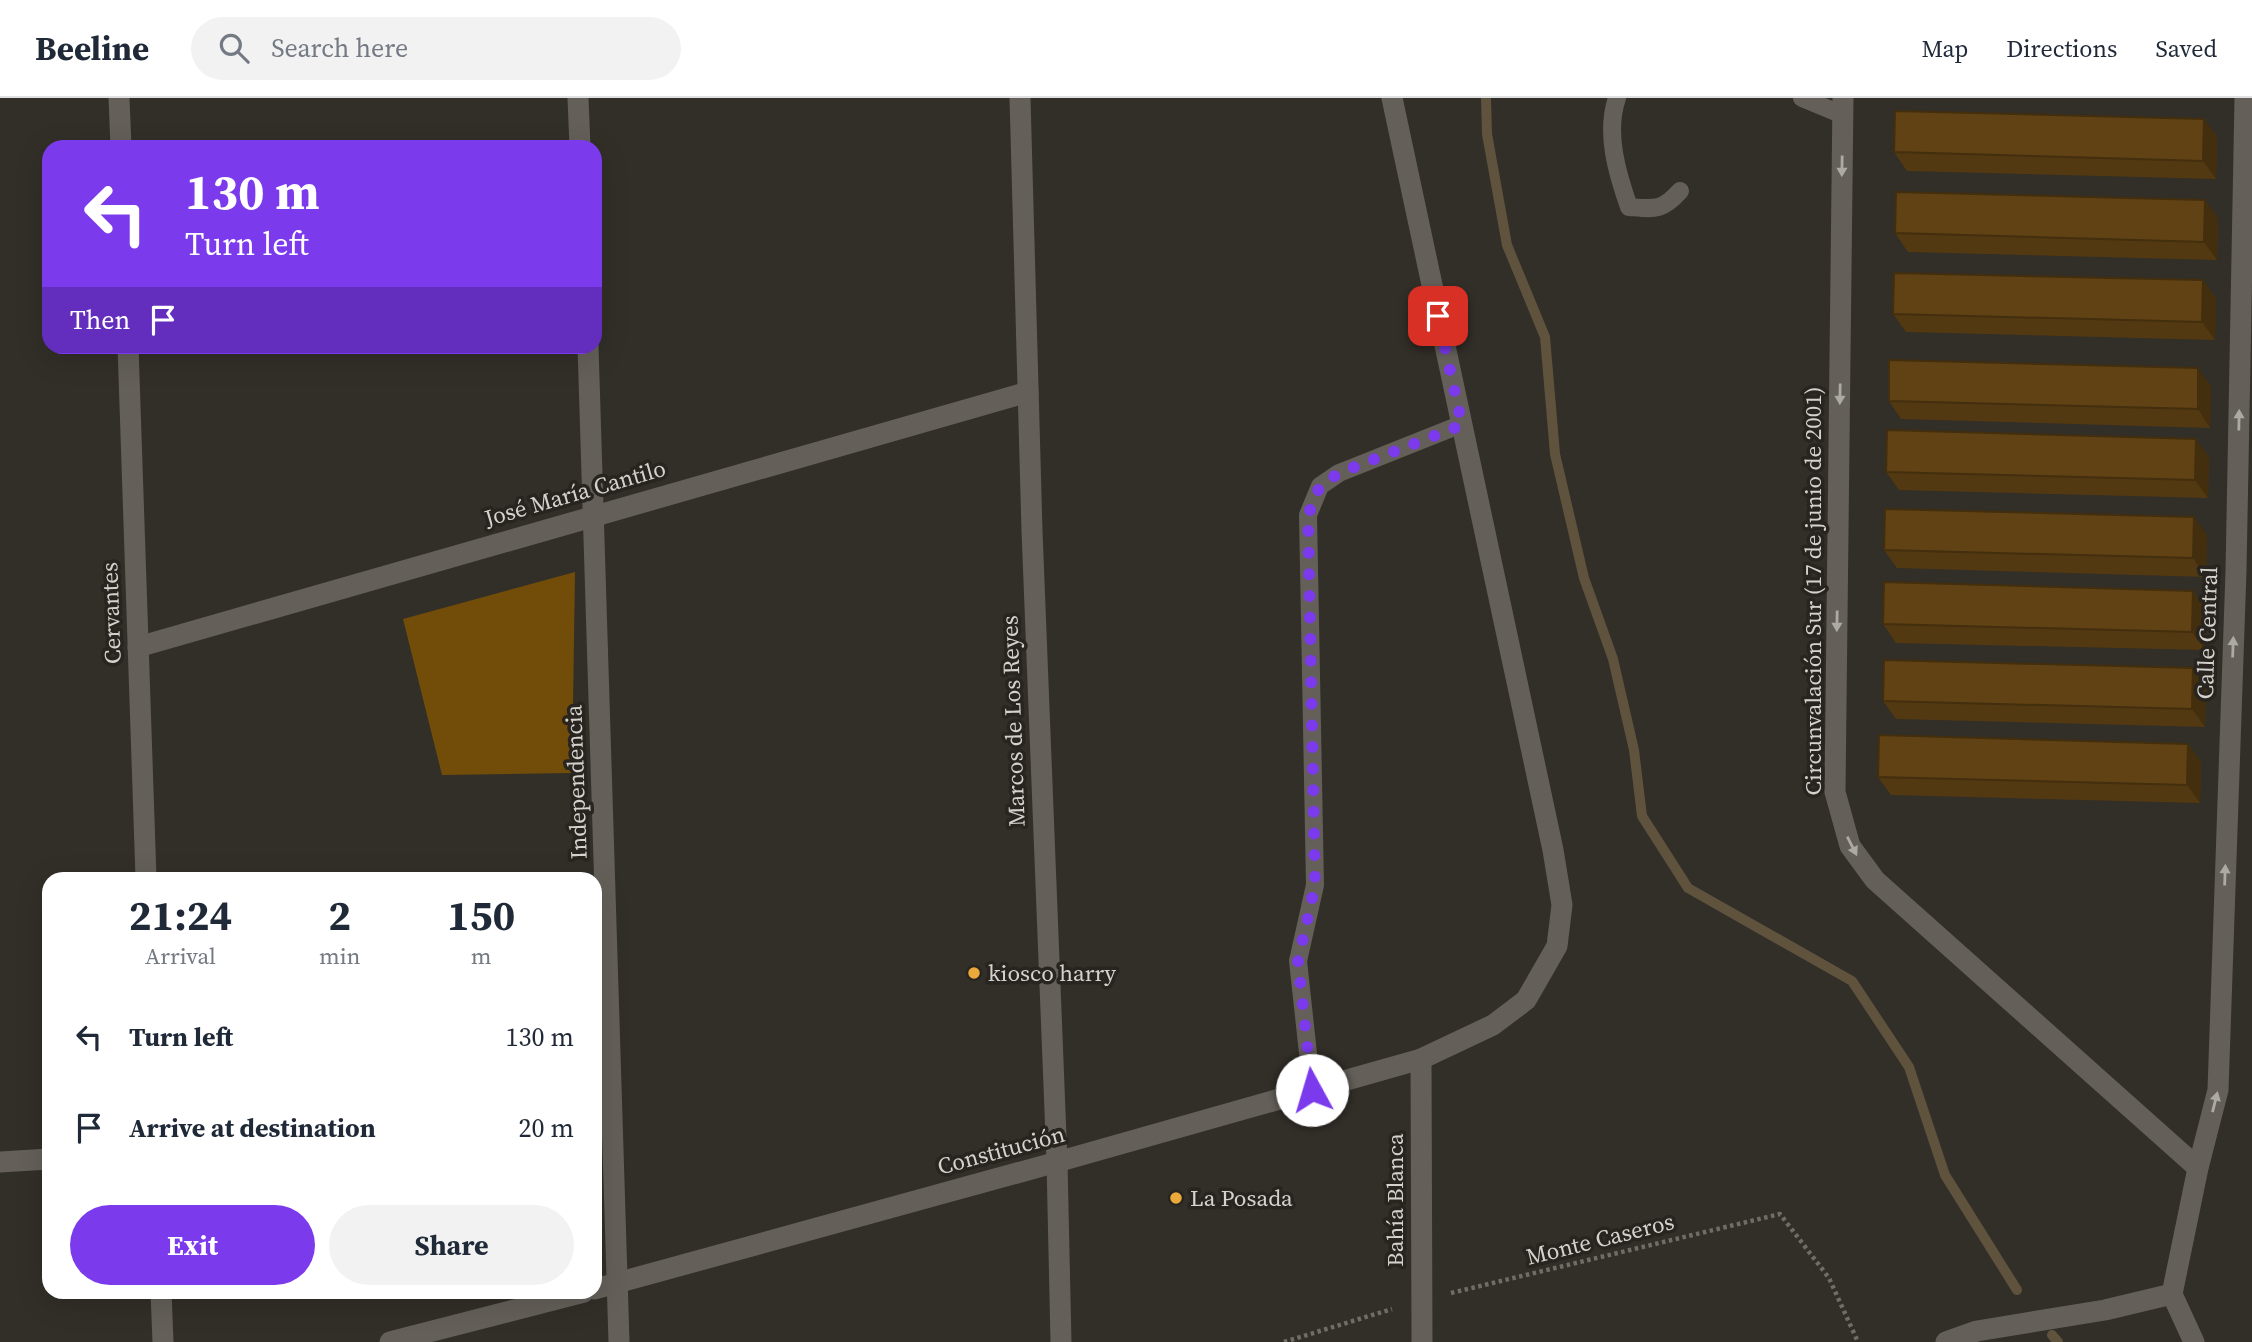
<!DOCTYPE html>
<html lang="en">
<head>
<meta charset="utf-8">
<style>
	:root { --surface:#fff; --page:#f2f2f3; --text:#1f2937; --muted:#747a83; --line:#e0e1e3; --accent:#7c3aed }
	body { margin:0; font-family:"Source Serif 4",serif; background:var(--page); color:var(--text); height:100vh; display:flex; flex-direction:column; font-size:26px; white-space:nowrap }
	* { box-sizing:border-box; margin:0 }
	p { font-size:23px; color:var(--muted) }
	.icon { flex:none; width:38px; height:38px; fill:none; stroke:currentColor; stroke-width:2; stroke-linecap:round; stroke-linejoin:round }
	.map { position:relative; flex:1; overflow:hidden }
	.panel { position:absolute; left:42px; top:774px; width:560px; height:427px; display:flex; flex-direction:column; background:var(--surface); border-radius:21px; box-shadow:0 7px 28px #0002 }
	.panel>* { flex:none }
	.top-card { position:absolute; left:42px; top:42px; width:560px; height:214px; border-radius:21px; box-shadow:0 7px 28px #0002; background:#7c3aed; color:#fff; overflow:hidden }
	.pin { position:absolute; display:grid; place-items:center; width:60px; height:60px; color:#fff; margin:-30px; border-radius:14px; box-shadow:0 4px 10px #0006 }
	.me { position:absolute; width:77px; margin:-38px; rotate:354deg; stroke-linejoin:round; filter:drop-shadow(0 0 5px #0008) }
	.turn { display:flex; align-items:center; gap:24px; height:147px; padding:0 28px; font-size:32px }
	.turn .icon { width:91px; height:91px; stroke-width:2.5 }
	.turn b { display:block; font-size:49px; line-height:60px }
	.then { display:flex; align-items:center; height:66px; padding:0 28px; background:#0003; gap:14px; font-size:26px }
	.eta { display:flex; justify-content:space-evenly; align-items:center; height:119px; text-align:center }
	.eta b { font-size:42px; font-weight:700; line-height:49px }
	.cta { display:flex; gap:14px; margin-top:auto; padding:14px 28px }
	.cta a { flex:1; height:80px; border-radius:42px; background:var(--accent); color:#fff; font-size:28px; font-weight:700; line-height:80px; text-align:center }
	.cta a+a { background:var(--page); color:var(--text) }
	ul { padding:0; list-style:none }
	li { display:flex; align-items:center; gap:21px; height:91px; padding:0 28px }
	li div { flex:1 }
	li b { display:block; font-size:26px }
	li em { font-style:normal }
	header { display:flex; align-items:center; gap:42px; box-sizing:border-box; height:98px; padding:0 35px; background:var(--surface); border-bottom:2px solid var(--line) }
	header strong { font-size:33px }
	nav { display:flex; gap:38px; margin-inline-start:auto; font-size:24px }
	.search { width:490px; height:63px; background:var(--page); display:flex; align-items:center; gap:18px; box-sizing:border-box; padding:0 24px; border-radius:38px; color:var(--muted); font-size:26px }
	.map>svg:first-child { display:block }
	.green { fill:#724d0a }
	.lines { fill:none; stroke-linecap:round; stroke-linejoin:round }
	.stream { stroke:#5f533e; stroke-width:10 }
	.path { stroke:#706d68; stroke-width:4.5; stroke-dasharray:3.5 3.5; stroke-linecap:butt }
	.service { stroke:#645f59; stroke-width:18 }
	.minor { stroke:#645f59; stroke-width:21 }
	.wall { fill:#533911 }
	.shaded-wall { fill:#432e0e }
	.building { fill:#604214; stroke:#432e0e; stroke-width:2 }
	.oneway { fill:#adaaa5 }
	.route { stroke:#7c3aed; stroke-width:12; stroke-dasharray:0 21.6 }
	.poi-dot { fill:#eca93b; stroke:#28241f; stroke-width:2.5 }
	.labels { text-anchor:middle; stroke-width:7; stroke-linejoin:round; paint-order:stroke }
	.street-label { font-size:23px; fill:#d5d2ce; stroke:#28241f }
	.poi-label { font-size:23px; fill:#d5d2ce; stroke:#28241f; text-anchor:start }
</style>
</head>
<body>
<header>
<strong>Beeline</strong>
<div class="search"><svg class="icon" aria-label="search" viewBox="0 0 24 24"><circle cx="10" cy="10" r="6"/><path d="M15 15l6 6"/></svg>Search here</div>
<nav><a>Map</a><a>Directions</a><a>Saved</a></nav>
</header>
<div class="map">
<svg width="2252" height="1244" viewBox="0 0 2252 1244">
	<rect width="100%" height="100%" fill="#322e28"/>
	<!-- green -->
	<path class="green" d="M575,474l-3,201 -130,2 -39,-156z"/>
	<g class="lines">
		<!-- stream -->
		<g class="stream">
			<path d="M1486,0l1,36 20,111 38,92 10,117 29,124 29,81 21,91 8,66 46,72 164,93 57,86 36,108 72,115"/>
			<path d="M2052,1237l6,7"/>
		</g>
		<!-- path -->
		<g class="path">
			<path d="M1451,1195l329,-79 49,64 29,64"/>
			<path d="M1284,1244l108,-33"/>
		</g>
		<!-- service -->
		<g class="service">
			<path d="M1617,0c-12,35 0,75 12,109 26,2 33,4 51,-16"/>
			<path d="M1802,0l41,17"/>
			<path d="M1312,992l-14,-129 17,-76 -7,-370 12,-29 19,-13 123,-49"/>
		</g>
		<!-- minor -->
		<g class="minor">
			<path d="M119,0l2,49"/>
			<path d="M578,0l2,49"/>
			<path d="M1020,0l12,433 25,631 4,180"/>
			<path d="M1843,0l-8,694 15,54 25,34 323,288"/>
			<path d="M128,248l18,532"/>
			<path d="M588,248l31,996"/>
			<path d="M138,549l890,-255"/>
			<path d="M1421,961l1,283"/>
			<path d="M0,1064l49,-3"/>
			<path d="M595,1191l462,-127 364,-103 72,-34 33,-25 31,-54 5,-41 -9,-55 -161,-752"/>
			<path d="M161,1194l2,50"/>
			<path d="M390,1244l194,-50"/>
			<path d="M1946,1244l31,-11 128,-21 67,-16"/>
			<path d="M2194,1244l-22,-48 26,-126 20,-78 18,-519 9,-473"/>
		</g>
	</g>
	<!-- wall -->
	<g class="wall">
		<path d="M2204,21l13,18 -1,42 -309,-8 -13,-19z"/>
		<path d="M2218,120l-1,42 -309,-8 -13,-19z"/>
		<path d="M2203,182l13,19 -1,41 -309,-8 -13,-18z"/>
		<path d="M2211,288l-1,42 -309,-9 -12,-18z"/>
		<path d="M2209,359l-1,41 -309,-8 -13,-18z"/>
		<path d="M2207,437l-1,42 -309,-9 -13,-18z"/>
		<path d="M2193,493l13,18 -1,41 -309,-7 -13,-19z"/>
		<path d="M2206,588l-1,41 -309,-8 -13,-18z"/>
		<path d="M2188,646l13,18 -1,41 -309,-8 -13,-18z"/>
	</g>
	<!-- shaded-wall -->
	<g class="shaded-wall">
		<path d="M2204,21l13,18 -1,42 -13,-18z"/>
		<path d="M2205,102l13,18 -1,42 -13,-18z"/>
		<path d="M2203,182l13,19 -1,41 -13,-18z"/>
		<path d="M2198,270l13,18 -1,42 -12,-19z"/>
		<path d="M2196,341l13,18 -1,41 -13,-18z"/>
		<path d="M2194,419l13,18 -1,42 -13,-19z"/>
		<path d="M2193,493l13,18 -1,41 -13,-18z"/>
		<path d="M2193,570l13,18 -1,41 -13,-18z"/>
		<path d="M2188,646l13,18 -1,41 -13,-18z"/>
	</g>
	<!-- building -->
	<g class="building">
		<path d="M1895,13l309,8 -1,42 -309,-9z"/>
		<path d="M1896,94l309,8 -1,42 -309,-9z"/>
		<path d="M1894,175l309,7 -1,42 -309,-8z"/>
		<path d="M1889,262l309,8v41l-309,-8z"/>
		<path d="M1887,332l309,9 -1,41 -309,-8z"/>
		<path d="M1885,411l309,8 -1,41 -309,-8z"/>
		<path d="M1884,484l309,9 -1,41 -309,-8z"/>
		<path d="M1884,562l309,8 -1,41 -309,-8z"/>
		<path d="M1879,637l309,9 -1,41 -309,-8z"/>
	</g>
	<!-- one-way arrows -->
	<defs><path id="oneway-solid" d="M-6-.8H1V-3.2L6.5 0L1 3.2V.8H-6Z" transform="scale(1.75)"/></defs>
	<g class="oneway">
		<use href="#oneway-solid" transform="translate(1842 68) rotate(91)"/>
		<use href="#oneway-solid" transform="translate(1840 296) rotate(91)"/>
		<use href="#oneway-solid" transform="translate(2239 322) rotate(-89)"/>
		<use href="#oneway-solid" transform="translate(1837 523) rotate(91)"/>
		<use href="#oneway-solid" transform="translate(2233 549) rotate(-88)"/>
		<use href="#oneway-solid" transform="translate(1852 748) rotate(63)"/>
		<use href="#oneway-solid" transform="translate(2225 777) rotate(-88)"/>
		<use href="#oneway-solid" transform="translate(2215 1004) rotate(-76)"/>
	</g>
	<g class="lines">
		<!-- route -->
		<path class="route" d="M1312,992l-14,-129 17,-76 -7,-370 12,-29 19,-13 123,-48 -24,-109"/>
	</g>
	<!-- markers -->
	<g class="poi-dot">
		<circle cx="974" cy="875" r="7"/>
		<circle cx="1176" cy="1100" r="7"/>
	</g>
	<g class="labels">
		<!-- street labels -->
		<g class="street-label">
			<text transform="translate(575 395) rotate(-16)" y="8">José María Cantilo</text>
			<text transform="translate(1813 493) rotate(-90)" y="8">Circunvalación Sur (17 de junio de 2001)</text>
			<text transform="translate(111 515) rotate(-92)" y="8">Cervantes</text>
			<text transform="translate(2207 535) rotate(-88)" y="8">Calle Central</text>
			<text transform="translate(1013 623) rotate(-92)" y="8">Marcos de Los Reyes</text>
			<text transform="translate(576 684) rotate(-92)" y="8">Independencia</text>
			<text transform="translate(1001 1052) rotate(-15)" y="8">Constitución</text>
			<text transform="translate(1395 1102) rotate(-90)" y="8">Bahía Blanca</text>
			<text transform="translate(1600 1141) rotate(-14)" y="8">Monte Caseros</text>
		</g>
		<!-- poi labels -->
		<g class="poi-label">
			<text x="988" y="883">kiosco harry</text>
			<text x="1190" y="1108">La Posada</text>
		</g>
	</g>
</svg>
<div class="pin" style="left:1438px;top:218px;background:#d93025"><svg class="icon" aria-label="arrive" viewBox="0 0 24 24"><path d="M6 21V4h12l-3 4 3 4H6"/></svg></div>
<svg class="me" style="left:1312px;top:992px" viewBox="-20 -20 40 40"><circle r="19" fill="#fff"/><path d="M0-13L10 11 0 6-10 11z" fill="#7c3aed"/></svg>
<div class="top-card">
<div class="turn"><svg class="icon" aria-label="left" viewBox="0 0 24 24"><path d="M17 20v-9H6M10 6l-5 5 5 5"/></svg><div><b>130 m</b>Turn left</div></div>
<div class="then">Then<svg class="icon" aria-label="arrive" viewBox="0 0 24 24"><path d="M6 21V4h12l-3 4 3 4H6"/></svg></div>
</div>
<section class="panel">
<div class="eta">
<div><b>21:24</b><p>Arrival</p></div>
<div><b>2</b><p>min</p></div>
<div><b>150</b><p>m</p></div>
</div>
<ul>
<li><svg class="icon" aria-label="left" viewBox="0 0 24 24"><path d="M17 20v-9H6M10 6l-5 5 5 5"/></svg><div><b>Turn left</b></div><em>130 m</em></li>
<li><svg class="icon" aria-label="arrive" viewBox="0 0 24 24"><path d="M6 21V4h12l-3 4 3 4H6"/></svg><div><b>Arrive at destination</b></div><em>20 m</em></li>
</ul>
<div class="cta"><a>Exit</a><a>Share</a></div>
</section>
</div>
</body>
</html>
